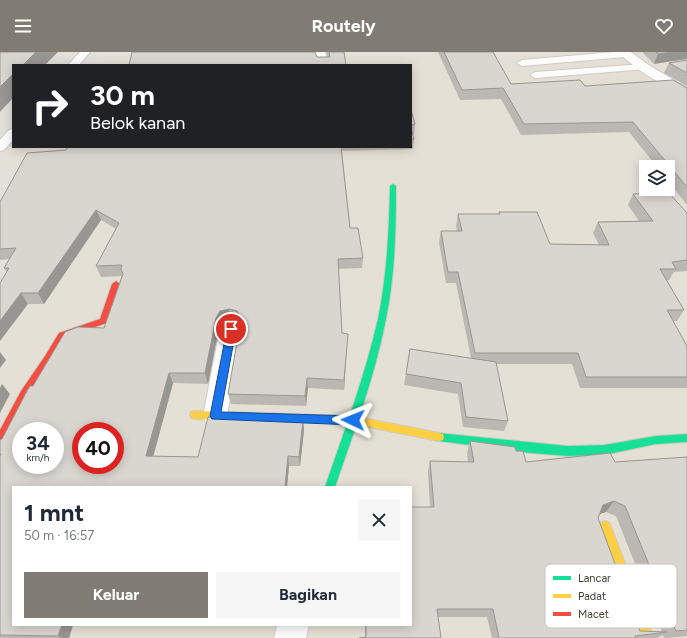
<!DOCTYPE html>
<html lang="id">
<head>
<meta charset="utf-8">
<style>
	:root { --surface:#fff; --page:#f6f6f7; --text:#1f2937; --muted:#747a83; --accent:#817c73 }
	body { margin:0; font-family:Figtree,sans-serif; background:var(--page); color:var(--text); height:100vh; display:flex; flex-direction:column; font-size:15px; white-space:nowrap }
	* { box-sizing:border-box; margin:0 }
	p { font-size:13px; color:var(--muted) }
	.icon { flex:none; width:22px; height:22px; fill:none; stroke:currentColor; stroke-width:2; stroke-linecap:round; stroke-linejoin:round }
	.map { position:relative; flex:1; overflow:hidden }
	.drawer { position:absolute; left:12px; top:434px; width:400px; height:140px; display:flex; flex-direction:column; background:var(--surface); border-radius:0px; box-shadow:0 2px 10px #0003 }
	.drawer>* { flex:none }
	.guide { position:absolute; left:12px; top:12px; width:400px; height:84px; border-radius:0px; box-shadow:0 2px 10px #0003; background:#202124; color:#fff; overflow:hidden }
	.buttons { position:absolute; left:639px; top:108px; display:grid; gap:8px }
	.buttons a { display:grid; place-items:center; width:36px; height:36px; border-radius:0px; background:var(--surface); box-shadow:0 2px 10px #0003; font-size:20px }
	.speed { position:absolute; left:12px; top:370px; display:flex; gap:8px; font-size:20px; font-weight:700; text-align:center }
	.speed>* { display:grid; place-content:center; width:52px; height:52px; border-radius:50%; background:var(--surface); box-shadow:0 2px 10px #0003; line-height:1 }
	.speed small { font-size:10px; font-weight:400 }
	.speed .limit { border:6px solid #d22; background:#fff; color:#111 }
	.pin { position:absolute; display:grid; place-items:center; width:34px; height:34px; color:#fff; margin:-17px; border:2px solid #fff; border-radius:50%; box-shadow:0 1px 4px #0007 }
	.me { position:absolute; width:44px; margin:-22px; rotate:272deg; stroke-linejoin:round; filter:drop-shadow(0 0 3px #0008) }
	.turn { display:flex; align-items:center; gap:14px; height:84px; padding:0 12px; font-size:18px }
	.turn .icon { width:52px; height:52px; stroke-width:2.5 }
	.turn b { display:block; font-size:28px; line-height:34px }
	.round { display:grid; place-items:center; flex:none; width:42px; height:42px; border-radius:0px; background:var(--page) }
	.headline { display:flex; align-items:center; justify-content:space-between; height:68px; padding:0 12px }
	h1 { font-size:24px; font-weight:700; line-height:30px }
	.action { display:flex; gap:8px; margin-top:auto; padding:8px 12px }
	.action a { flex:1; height:46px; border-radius:0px; background:var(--accent); color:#fff; font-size:16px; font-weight:700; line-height:46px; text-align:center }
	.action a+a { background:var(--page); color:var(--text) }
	header { display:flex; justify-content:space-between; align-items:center; height:52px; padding:0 12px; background:var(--accent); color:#fff; font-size:18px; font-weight:700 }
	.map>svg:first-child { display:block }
	.residential { fill:#e4e0d5; fill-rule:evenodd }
	.industrial { fill:#e3dfd9 }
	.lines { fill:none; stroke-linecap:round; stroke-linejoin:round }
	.lane-casing { stroke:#cecbc6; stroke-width:2 }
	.street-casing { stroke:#cecbc6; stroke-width:2 }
	.fast-casing { stroke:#cfcbbf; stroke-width:2 }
	.slow-casing { stroke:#cfcbbf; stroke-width:2 }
	.jam-casing { stroke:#cfcbbf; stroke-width:2 }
	.lane { fill:#fdfcfc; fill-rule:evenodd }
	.street { fill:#fdfcfc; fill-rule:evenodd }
	.fast { fill:#16e098; fill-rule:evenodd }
	.slow { fill:#ffcf43; fill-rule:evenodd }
	.jam { fill:#f24e42; fill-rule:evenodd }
	.wall { fill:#bbb8b3; fill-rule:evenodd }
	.shaded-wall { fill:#989692 }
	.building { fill:#d9d6d0; stroke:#989692; fill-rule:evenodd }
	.route { fill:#1a73e8; stroke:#114b97 }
	.key { fill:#fff; stroke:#c7c5c2; stroke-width:1 }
	.key-label { font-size:11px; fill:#453f34 }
</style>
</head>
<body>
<header><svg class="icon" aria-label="menu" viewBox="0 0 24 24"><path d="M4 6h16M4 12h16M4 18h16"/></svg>Routely<svg class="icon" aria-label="heart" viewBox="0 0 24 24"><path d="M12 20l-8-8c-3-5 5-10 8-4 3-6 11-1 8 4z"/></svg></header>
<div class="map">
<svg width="687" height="586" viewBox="0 0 687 586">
	<rect width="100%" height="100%" fill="#f0eee8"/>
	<!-- residential -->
	<path class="residential" d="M107,0h580v586h-687v-343l42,-130h-42v-2l15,-16h396v-82h-317zM646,115h22v22h-22zM21,379h34v34h-34zM81,379h34v34h-34zM13,435h398v138h-398z"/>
	<!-- industrial -->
	<g class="industrial">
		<path d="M0,0h107l-13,13h-81v82h2l-15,16z"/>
		<path d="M0,113h42l-42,130z"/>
	</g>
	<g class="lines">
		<!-- lane casing -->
		<g class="lane-casing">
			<g id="lane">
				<path d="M80,0h10l-11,13h-11z"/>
				<path d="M614,0h15l1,2 -5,3 -103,9 -5,-3 5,-3z"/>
				<path d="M643,12l4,1 1,2 -1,2 -112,9 -5,-3 5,-3z"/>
				<path d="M13,77v11l-9,10 -4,1v-11l9,-10z"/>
			</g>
		</g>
		<!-- street casing -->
		<g class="street-casing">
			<g id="street">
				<path d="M313,0h12l4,13h-12z"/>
				<path d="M617,0h14l16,12 40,24v10l-5,-1 -43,-27z"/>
				<path d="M231,269l8,2 3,6 -15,87 -3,7 -9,3 -9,-3 -3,-7 17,-87 3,-6z"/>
				<path d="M277,573h32l-3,13h-32z"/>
			</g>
		</g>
		<!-- fast casing -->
		<g class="fast-casing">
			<g id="fast">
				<path d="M393,132l3,2c0,44 -1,89 -10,133 -11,57 -32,113 -51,168h-10c19,-55 40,-111 53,-168 9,-44 11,-88 12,-133z"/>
				<path d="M439,381l129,13 36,-1 52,-9 31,-2v8l-31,2 -52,11 -36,1 -38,-3 -91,-12 -4,-1 -1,-3 1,-3z"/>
			</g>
		</g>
		<!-- slow casing -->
		<g class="slow-casing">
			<g id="slow">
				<path d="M195,359l158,5 86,17 4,1 1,3 -1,3 -4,1 -86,-17 -158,-5 -4,-1 -1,-3 1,-3z"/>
				<path d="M605,469l4,2 2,4 43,111h-14l-41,-111 2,-4z"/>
			</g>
		</g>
		<!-- jam casing -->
		<g class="jam-casing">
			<path id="jam" d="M116,229l4,3 -13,39 -42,14 -14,25 -24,35 -23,46 -4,1v-14l21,-39 24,-35 14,-23 41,-14 12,-35z"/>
		</g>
		<!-- lane -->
		<use href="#lane" class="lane"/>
		<!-- street -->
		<use href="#street" class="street"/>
		<!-- fast -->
		<use href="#fast" class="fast"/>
		<!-- slow -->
		<use href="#slow" class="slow"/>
		<!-- jam -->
		<use href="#jam" class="jam"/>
	</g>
	<!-- wall -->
	<g class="wall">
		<path d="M326,0h18l2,13 -29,-8h11z"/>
		<path d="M438,0h55l18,32 176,4v117l-19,-24v-14h-11l-28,-35 -108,3 -20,-36 -41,1z"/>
		<path d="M642,0h45l-33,12z"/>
		<path d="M687,8v26l-23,-13 5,-10z"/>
		<path d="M411,58l4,14 -1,11h-1l1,4 -1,10 -71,2 8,77 13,30 -1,10 -24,1 4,64 5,11 -3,46 -36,-2 -2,18 -75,-2 -3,-10 12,-70 -1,-2 -8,-2 -8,2 -4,6 -11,56 -35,-1 -20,73 45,1 105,-37 1,10 -4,36h-11l-2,21h-274v138h60l-4,13h-69v-198l2,-1 31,-53 71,-58 18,-52 -21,1 -5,-11 20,-37 -15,-9 -57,84h-16l-24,-36 5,-9 -9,1v-58l66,-52 2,-3h343z"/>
		<path d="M633,142l54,19v58l-13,1 -5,8h-2l17,30 -7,11h-4l14,25v42h-107l-8,-24h-76l12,57 -4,10 -41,-4 -5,-33 -54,-9 6,-36 61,9 -15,-75h-10l-7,-41 2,-11h16l-1,-5 2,-12h40l1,-2 51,32 49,1 -6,-12 5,-11 41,-1 -11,-16z"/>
		<path d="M470,389l45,6 1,4h7l3,11 84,-9 5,9 72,-5v179l-19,2h-4l-1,-3 -6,3h-165l-5,-21h-49l3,21h-82l6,-1v-12h46v-118h19l-2,-35 2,-11 38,1 -1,-9zM606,460l10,4 46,116 -22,-1 -42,-113 1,-4z"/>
	</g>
	<!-- shaded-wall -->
	<g class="shaded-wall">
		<path d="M36,0h22l-13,13h-22z"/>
		<path d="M672,0h15v7l-33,5 4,-10z"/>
		<path d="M13,22v24l-13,14v-25z"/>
		<path d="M96,158l5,10 -57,84 -6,-11z"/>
		<path d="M21,241l7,11 -28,37v-20z"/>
		<path d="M229,257l2,11 -8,2 -4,6 -11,56 -3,-11 11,-55 4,-7z"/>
		<path d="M348,282l-1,10 -3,46v-10z"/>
		<path d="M0,300l6,8 -6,8z"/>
		<path d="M169,321l4,10 -22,82 -5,-9z"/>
		<path d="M307,326l1,10 -2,18 -1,-10z"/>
		<path d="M2,332l8,10 -10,19v-25z"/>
		<path d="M303,368l1,10 -4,36 -1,-9z"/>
		<path d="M288,404l1,10 -2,21h-2z"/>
		<path d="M614,449l-8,11 -12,4 9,-11z"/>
		<path d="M62,573h11l-4,13h-8l-3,-2z"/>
	</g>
	<!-- building -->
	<g class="building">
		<path d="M0,0h36l-13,13h-10v9l-13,13z"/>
		<path d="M132,0h183l2,5h13l-1,-5h15l2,13h-217z"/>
		<path d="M444,0h49l18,32 69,-4 5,6 88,-6 14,8v99l-54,-65 -109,2 -21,-36 -41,2z"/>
		<path d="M656,0h16l-14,2z"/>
		<path d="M687,8v13l-18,-10z"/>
		<path d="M411,58l4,14 -4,1z"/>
		<path d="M411,77l3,10h-3z"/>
		<path d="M68,95h273l9,81h8l5,30 -25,1 4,74 6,1 -4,46 -37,-2 -2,18 -77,-2 13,-75 -4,-8 -8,-2 -9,2 -4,7 -11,55h-36l-23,83 52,1 10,-40 95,3 -4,37 -11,-1 -3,31h-272v138h49l-4,11 -58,-1v-179l1,-2h-1v-14l2,-1 25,-48 3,-5h3l32,-54 13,-5 26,1 19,-54 -2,-5 1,-4 -26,1 23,-43 -23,-13 -58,83h-17l-21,28v-38l9,-15h-5l12,-20 -16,1v-47l27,-49 39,-3zM21,379h34v34h-34zM81,379h34v34h-34z"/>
		<path d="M668,140l19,21v47l-15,2 4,7h-16l24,41h-17l20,36v31h-101l-8,-24h-103l-17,-81h-10l-7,-41h21l-4,-17h42l-1,-2h38l13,32 59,1 -11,-23 55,-1 -20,-27z"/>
		<path d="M410,297l86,13 12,59 -42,-4 -5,-34 -55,-9z"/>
		<path d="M470,389l45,6 1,4h7l3,11 84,-9 5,9 72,-5v173l-11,1 -51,-125 -11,-5 -11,4 -5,13 42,113 27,1 -32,4 1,2h-137l-6,-29h-56l4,29h-82l7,-1v-12h45v-118h23l-4,-46 44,1z"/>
	</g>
	<!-- route -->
	<path class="route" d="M231,274l5,3 -15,83 132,4 3,1 2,3 -2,3 -3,2 -141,-6 -2,-3 17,-87z"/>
	<!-- legend -->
	<rect x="545" y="512" width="132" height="64" rx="6" class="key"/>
	<rect x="553" y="524" width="18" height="4" fill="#16e098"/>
	<rect x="553" y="542" width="18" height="4" fill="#ffcf43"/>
	<rect x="553" y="560" width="18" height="4" fill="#f24e42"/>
	<g class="key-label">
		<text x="578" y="530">Lancar</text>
		<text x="578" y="548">Padat</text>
		<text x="578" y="566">Macet</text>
	</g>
</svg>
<div class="buttons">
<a><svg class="icon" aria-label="layers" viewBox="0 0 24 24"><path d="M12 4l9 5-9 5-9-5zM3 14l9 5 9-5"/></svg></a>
</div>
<div class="speed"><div>34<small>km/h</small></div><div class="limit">40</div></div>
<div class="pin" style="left:231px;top:277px;background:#d93025"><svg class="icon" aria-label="arrive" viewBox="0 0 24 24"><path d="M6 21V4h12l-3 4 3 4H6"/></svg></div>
<svg class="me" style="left:353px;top:368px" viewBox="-20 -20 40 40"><path d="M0-17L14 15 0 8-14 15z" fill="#1a73e8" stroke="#fff" stroke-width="4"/></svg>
<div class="guide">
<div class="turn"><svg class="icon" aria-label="right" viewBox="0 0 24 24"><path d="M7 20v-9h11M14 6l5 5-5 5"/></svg><div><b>30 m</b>Belok kanan</div></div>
</div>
<section class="drawer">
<div class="headline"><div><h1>1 mnt</h1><p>50 m · 16:57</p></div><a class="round"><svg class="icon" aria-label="close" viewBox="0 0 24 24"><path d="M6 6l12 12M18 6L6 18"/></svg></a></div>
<div class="action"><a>Keluar</a><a>Bagikan</a></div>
</section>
</div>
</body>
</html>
